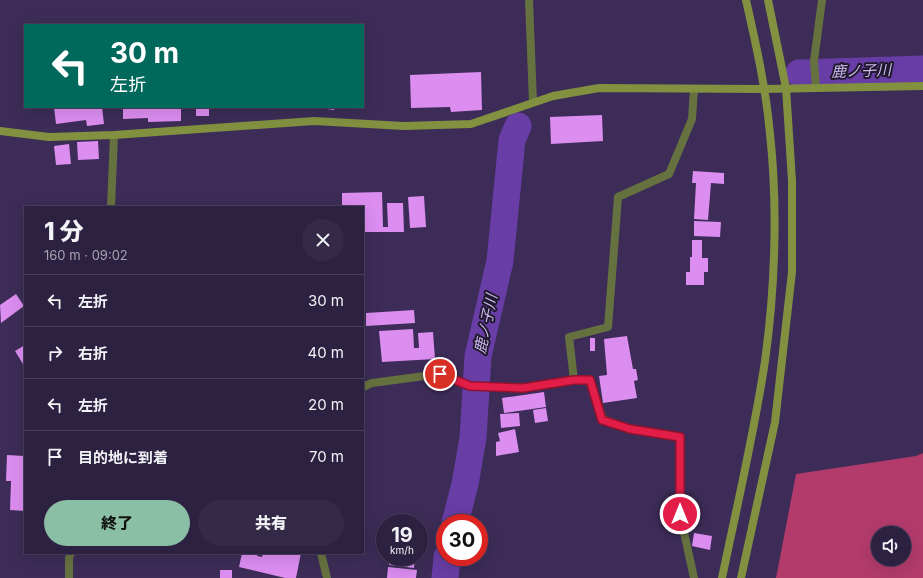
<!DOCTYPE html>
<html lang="ja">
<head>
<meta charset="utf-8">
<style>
	:root { --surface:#2d2141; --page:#352948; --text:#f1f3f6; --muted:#a7a3b1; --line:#483e5a; --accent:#8abfa5 }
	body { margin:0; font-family:Inter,"Noto Sans JP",sans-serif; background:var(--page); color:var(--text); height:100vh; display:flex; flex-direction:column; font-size:15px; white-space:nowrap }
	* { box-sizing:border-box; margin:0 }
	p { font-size:13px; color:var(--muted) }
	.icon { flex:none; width:22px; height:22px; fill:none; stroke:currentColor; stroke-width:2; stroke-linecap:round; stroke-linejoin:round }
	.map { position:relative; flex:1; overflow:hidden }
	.drawer { position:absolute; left:24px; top:206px; width:340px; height:348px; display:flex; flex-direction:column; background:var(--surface); border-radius:0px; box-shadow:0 4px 16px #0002,0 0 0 1px var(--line) }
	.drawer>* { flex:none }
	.guide { position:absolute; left:24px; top:24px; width:340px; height:84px; border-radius:0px; box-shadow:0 4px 16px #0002,0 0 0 1px var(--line); background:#00695c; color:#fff; overflow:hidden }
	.tools { position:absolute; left:871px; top:526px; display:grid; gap:8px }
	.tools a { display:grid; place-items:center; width:40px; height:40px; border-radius:50%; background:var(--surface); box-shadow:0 4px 16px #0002,0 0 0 1px var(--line); font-size:20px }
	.speed { position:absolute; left:376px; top:514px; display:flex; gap:8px; font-size:20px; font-weight:700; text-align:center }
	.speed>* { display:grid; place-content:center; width:52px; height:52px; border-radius:50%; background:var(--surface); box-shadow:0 4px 16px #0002,0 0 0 1px var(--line); line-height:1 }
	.speed small { font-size:10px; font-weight:400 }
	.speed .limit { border:6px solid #d22; background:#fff; color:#111 }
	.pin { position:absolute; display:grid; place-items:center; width:34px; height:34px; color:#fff; margin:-17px; border:2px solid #fff; border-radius:50%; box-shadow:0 1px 4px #0007 }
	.me { position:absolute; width:44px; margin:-22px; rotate:0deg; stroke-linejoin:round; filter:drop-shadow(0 0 3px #0008) }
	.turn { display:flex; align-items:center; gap:14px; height:84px; padding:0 20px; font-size:18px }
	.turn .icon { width:52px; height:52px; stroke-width:2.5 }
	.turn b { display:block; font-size:28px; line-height:34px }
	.round { display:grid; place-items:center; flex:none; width:42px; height:42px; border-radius:21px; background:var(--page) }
	.head { display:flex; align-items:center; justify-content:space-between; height:68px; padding:0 20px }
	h1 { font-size:24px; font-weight:800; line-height:30px }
	.primary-button { display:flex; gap:8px; margin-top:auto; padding:8px 20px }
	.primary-button a { flex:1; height:46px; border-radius:24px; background:var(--accent); color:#111; font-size:16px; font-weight:800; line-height:46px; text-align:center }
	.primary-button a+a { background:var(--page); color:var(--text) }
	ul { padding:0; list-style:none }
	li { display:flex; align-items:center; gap:12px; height:52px; padding:0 20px; border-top:1px solid var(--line) }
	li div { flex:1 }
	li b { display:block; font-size:15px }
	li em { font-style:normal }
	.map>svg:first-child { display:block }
	.forest { fill:#b23b6b; fill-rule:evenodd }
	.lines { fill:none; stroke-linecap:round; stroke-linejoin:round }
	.river { stroke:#683da5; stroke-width:27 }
	.building { fill:#db8df0 }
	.street { stroke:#667140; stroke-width:8 }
	.secondary { stroke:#819140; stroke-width:8 }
	.route-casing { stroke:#92132f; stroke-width:10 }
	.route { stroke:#e11d48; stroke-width:7 }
	.labels { text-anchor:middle; stroke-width:4; stroke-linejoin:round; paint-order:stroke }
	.water-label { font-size:15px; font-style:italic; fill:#c9b8ed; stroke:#20192d }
</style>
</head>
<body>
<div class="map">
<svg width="923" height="578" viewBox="0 0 923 578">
	<rect width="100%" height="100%" fill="#3c2c57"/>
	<!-- forest -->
	<path class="forest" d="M923,453v125h-147l20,-104 120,-18zM878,533h26v26h-26z"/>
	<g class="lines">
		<!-- river -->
		<g class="river">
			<path d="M799,73l124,-4"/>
			<path d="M455,523l10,-39 8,-46 5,-82 22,-95 12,-121 6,-14"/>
			<path d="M445,578l2,-21"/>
		</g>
	</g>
	<!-- building -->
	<g class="building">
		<path d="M481,72l1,38 -31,2 -1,-5 -39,1 -1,-33z"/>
		<path d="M54,107h48l2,17 -17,2 -1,-6 -30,4z"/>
		<path d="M123,107h58v14l-33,1v-4l-25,1z"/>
		<rect x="196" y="107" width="13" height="9"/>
		<path d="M320,107h14v3l-14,-2z"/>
		<path d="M602,115l1,26 -52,3 -1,-27z"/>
		<path d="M98,141l1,18 -21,1 -1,-18z"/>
		<path d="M69,144l2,20 -15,1 -2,-19z"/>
		<path d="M693,171l31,2v11l-13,-1 -3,37 -14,-1 2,-36h-4z"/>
		<path d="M382,192l1,35h5l-1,-24h16l1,29h-41v-25h-21v-14z"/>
		<path d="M424,196l2,31 -16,1 -2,-31z"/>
		<path d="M694,221l27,1 -1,15 -26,-1z"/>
		<path d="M692,240h10v18h6v14h-4v13h-18v-13h4v-15h2z"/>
		<path d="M16,294l8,12 -23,17 -1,-18z"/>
		<path d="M414,310l1,13 -49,3v-13z"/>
		<path d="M413,329l1,19h5l-1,-15 15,-1 2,27 -53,3 -3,-31z"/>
		<path d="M627,336l6,33h3l2,11 -4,1 3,17 -34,5 -4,-27 8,-1 -3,-36z"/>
		<rect x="590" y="338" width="5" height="13"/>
		<path d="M25,345v17l-2,2 -8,-13z"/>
		<path d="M544,392l2,15 -42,6 -2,-15z"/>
		<path d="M546,408l2,13 -13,2 -2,-13z"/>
		<path d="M519,413l1,13 -19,2 -1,-14z"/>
		<path d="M515,429l4,23 -23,4v-14l4,-1 -2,-8z"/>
		<path d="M7,455l18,1v55l-15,-1 1,-29h-5z"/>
		<path d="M694,533l18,3 -2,14 -18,-4z"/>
		<path d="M242,553h16l-1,3 5,1 1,-4h38l-5,25h-11l-46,-11z"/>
		<path d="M390,557h25l-1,11 -25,-3z"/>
		<path d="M388,567l29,3 -1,8h-29z"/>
		<rect x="220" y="570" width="12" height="8"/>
	</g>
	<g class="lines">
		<!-- street -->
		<g class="street">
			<path d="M529,0l4,102"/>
			<path d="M816,88l-2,-27 8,-61"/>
			<path d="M111,207l3,-72"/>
			<path d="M574,380l-5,-43 39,-10 10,-130 51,-23 23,-55 2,-30"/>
			<path d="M363,387l9,-4 68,-9 30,12 53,2 51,-8h16l13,39 27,10 50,8v77l14,64"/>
			<path d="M321,553l6,25"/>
			<path d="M69,578v-20l2,-5"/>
		</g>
		<!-- secondary -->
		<g class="secondary">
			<path d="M0,131l49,6 65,-2 200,-14 90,5 67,-2 82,-28 46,-8 165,1 159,-3"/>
			<path d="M722,578c15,-72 32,-144 43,-217 10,-72 13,-154 5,-227 -4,-45 -14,-90 -24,-134"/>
			<path d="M741,578l34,-156 17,-150v-91l-6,-93 -18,-88"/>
		</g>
	</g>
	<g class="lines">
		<!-- route casing -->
		<g class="route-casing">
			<path id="route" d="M440,374l30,12 53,2 51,-8h16l12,40 28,9 50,8v77"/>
		</g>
		<!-- route -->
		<use href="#route" class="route"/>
	</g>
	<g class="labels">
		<!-- water labels -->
		<g class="water-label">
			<text transform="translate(861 71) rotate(-2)" y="5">鹿ノ子川</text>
			<text transform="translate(486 324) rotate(-78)" y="5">鹿ノ子川</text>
		</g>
	</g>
</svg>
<div class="tools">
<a><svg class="icon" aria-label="sound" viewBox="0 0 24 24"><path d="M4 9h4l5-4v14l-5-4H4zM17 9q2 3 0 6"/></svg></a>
</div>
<div class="speed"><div>19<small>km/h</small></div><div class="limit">30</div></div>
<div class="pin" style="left:440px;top:374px;background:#d93025"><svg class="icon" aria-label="arrive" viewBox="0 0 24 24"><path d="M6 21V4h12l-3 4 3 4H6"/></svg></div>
<svg class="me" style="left:680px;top:514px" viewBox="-20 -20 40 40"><circle r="17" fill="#e11d48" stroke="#fff" stroke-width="3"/><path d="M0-11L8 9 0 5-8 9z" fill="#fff"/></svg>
<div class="guide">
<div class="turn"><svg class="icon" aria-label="left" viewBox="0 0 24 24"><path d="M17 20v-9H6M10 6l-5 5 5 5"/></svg><div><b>30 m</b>左折</div></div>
</div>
<section class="drawer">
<div class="head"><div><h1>1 分</h1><p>160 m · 09:02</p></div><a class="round"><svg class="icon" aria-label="close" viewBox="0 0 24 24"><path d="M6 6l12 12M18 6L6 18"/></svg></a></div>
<ul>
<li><svg class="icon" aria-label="left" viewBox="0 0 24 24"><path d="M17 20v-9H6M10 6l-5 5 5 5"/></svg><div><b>左折</b></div><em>30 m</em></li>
<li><svg class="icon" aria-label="right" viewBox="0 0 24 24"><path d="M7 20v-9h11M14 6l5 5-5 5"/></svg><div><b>右折</b></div><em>40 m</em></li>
<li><svg class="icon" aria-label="left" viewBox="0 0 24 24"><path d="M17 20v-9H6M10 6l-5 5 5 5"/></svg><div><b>左折</b></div><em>20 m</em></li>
<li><svg class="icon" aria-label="arrive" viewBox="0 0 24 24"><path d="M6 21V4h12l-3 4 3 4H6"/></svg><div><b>目的地に到着</b></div><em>70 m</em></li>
</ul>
<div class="primary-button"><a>終了</a><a>共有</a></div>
</section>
</div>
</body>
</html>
